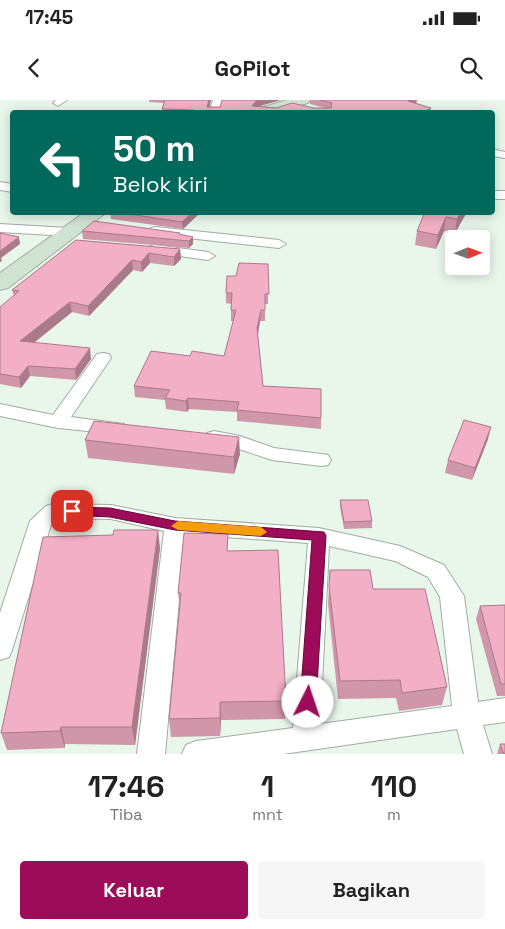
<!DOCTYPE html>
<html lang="id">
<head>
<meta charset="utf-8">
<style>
	:root { --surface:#fff; --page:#f6f6f6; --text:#222; --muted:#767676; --accent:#9d0c58 }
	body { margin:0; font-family:"Space Grotesk",sans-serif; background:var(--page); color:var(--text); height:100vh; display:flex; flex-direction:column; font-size:19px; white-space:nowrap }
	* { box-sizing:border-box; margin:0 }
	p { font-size:16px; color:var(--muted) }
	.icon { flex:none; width:28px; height:28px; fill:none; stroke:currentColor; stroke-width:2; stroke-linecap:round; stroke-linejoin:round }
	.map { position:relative; height:654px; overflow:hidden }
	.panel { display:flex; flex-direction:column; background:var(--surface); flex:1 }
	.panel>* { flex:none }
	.guide { position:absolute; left:10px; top:10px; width:485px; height:105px; border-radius:5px; box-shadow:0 2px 12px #0003; background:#00695c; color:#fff; overflow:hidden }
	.needle { width:32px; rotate:89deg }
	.buttons { position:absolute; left:445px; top:130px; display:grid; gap:10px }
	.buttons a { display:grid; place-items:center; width:45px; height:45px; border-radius:5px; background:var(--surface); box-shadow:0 2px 12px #0003; font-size:25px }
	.pin { position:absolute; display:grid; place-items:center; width:42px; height:42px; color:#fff; margin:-21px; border-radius:10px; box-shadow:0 2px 8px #0006 }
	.me { position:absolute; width:55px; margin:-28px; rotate:4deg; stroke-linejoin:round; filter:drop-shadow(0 0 4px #0008) }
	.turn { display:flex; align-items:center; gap:18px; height:105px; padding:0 20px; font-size:22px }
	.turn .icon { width:65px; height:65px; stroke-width:2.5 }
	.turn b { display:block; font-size:35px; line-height:42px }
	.eta { display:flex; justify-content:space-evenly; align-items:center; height:85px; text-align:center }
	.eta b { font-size:30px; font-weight:700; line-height:35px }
	.action { display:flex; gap:10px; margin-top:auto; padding:10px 20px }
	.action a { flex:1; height:58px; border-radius:5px; background:var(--accent); color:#fff; font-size:20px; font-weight:700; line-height:58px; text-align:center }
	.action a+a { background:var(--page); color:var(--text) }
	.status { display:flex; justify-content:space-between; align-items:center; height:35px; padding:0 25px; background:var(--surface); direction:ltr }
	.status svg { height:14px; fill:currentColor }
	header { display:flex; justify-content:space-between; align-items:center; height:65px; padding:0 20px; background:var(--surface); font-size:22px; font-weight:700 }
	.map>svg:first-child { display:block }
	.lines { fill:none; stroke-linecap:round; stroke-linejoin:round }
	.street-casing { stroke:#a0aca1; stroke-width:2 }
	.secondary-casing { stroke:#a0aca1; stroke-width:2 }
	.street { fill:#fff; fill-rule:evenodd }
	.secondary { fill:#d0e3d3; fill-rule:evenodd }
	.wall { fill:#d096a9 }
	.shaded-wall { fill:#a97a8a }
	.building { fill:#f2afc5; stroke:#a97a8a }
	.route { fill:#9d0c58; stroke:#660839 }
	.slow { fill:#f59e0b }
</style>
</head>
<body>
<div class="status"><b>17:45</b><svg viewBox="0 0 49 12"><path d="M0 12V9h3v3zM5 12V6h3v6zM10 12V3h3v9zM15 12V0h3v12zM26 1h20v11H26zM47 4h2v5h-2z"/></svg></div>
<header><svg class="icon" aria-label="back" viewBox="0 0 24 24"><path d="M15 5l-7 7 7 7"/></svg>GoPilot<svg class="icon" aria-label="search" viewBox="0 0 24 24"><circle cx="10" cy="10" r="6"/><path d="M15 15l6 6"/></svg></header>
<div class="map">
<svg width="505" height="654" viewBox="0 0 505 654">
	<rect width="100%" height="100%" fill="#e9f7eb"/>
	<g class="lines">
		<!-- street casing -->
		<g class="street-casing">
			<g id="street">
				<path d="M56,0h11l-9,6 -5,-3z"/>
				<path d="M213,0h10l-4,12h-10z"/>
				<path d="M492,49l13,3v6l-13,-2z"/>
				<path d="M0,82l12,2v8l-12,-2z"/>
				<rect x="492" y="91" width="13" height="8"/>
				<path d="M0,124l69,4 7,4 -7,4 -69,-4z"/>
				<path d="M156,127l123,13 7,4 -7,4 -128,-14 -2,-3 2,-3z"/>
				<path d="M155,145l53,7 7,4 -7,4 -58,-8 -2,-3 2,-3z"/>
				<path d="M103,253l6,1 2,4 -40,59 53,7 2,4 -2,4 -7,2 -59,-6 -58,-12v-12l53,11 44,-61z"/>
				<path d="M214,331l26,5 34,12 47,6 7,1 3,5 -3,5 -7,1 -49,-6 -42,-14 -23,-5 -3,-4 3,-4z"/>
				<path d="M53,404l58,1 64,13 144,10 81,18 44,19 20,31 14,106 27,-4v24l-22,3 9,29h-28l-7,-25 -174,25h-101l4,-9 10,-4 97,-13 15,-185 -123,-9 -20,220h-28l27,-223 -53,-12 -53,-1 -7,7 -39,125 -3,7 -9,3v-47l30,-92 16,-15zM329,446l66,15 33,16 12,20 12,109 -132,18z"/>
			</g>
		</g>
		<!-- secondary casing -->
		<g class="secondary-casing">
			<g id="secondary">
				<path d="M287,0h23l-2,3 -32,9h-22l3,-3z"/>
				<path d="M85,112h22l-99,76 -8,2v-17z"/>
			</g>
		</g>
		<!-- street -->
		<use href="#street" class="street"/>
		<!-- secondary -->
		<use href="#secondary" class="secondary"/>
	</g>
	<!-- wall -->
	<g class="wall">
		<path d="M149,0h62l-2,7h11l61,-7 -21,6 16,2h49l-15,-4v-4h107l-1,3 14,9h-267l-1,-3 2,-6 -15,-1z"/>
		<path d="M110,112h91l-18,17 -72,-10z"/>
		<path d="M425,112h42l-12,21 -11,-2 -8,18 -21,-4 2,-14z"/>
		<path d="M82,131l98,4 13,2v7l-4,4 -106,-9z"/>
		<path d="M76,140l104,9 1,10 -7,7 -24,-3 -8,9 -9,-2 -44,46 -17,-4 -38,31 57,16 -15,21 -46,-4 -9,12 -21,-4v-77l14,-11 -2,-6z"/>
		<path d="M268,164v40h-3v17h-5l-2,14 5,51 58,32v11l-84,-8v-9l-48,-3 -2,3 -21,-3 -1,-9 -30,-3 -1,-11 56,-30h34l10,-35h-3v-17l-5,-1v-10l10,-17z"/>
		<path d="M488,339l-16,41 -27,-7 3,-13z"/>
		<path d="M85,340l155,14 -6,20 -146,-16z"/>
		<path d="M340,400l32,21v7l-28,1 -4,-22z"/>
		<path d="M160,448l-25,197 -70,-1v4l-58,2 -6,-17z"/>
		<path d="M228,451l58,150 -1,18 -64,1 -1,16 -49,1 -2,-18 11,-110 -2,-16z"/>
		<path d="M330,470l43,19 74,98 -5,18 -43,6 -3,-13 -58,1 -10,-95z"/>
		<path d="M505,505v91h-8l-21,-77 4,-13z"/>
		<path d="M500,644l5,10h-8z"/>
	</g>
	<!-- shaded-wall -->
	<g class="shaded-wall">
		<path d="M209,0h2l-3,12 -1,-5z"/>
		<path d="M260,0h21l-25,7 -4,-1 4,-5z"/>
		<path d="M410,0h7l-1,3 -8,-2z"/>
		<path d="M431,8l-1,4h-6z"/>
		<path d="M193,112h8l-18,17 -1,-7z"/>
		<path d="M461,112h6l-12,21 2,-14z"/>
		<path d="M446,117l-2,14 -8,18 2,-14z"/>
		<path d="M19,137l1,7 -19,14 1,3 -2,1v-11z"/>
		<path d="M193,137v7l-4,4v-7z"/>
		<path d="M180,149l1,10 -7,7v-9z"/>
		<path d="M149,153l1,10 -8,9 -1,-10z"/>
		<path d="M132,160l1,10 -44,46 -1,-10z"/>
		<path d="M70,202l2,10 -50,40 -2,-11z"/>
		<path d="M261,210l-1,11 -3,18v-11z"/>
		<path d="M90,248l1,11 -15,21 -1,-11z"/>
		<path d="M28,266l2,10 -9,12 -2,-11z"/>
		<path d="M188,298l1,11 -2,3 -1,-11z"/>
		<path d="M491,327l-3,12 -16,41 3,-12z"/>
		<path d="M239,337l1,17 -6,20v-17z"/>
		<path d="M158,430l2,18 -25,197 -3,-18z"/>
		<path d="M220,602l1,18 -1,16z"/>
		<path d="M61,627l4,17v4l-5,-17z"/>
	</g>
	<!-- building -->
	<g class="building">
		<path d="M165,0h44l-2,7h13l2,-7h38l-4,1 -4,5 24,2 16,-5 22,5h17l1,-5 -12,-3h90l-2,1 23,7 -7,4h-222l-9,-2 -31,-1z"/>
		<path d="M116,112h77l-11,10z"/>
		<path d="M425,112h36l-4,7 -11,-2 -8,18 -21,-4z"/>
		<path d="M94,121l86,12 -1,1 14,3 -4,4 -107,-10z"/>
		<path d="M0,133l19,4 -19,14z"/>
		<path d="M76,140l104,9 -6,8 -25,-4 -8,9 -9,-2 -44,46 -18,-4 -50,39 70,7 -15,21 -47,-3 -9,11 -19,-3v-67l19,-16 -7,-1z"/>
		<path d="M239,163l29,1 1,30h-4v16h-4l-4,18 6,58 58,3v29l-84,-8 2,-8 -51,-4 -2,3 -21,-3 5,-8 -36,-4 17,-35 39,5 2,-5 32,5 12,-46h-5l1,-17h-6l1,-17h9z"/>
		<path d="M464,320l27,7 -16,41 -27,-8z"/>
		<path d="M94,321l145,16 -5,20 -149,-17z"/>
		<path d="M340,400h28l4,21 -28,1z"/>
		<path d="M114,430h44l-26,197h-71l-1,4 -59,2 42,-196 70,-2z"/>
		<path d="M184,433l44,1 -1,17 51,-1 8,151 -66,1v16l-51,1 12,-126h-3z"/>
		<path d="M330,470h40l3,19h52l22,98 -45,6 -2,-13 -60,1 -11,-95z"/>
		<path d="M505,505v79h-4l-21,-78z"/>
		<path d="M500,644h5v10h-1z"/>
	</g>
	<!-- route -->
	<path class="route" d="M72,407l38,1 65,13 149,11 2,4 -10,166 -2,5 -6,2 -5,-2 -3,-5 12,-162 -137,-10 -65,-13 -42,-2 -2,-4z"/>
	<!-- slow -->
	<path class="slow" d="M178,421l83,6 6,5 -6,4 -83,-6 -7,-4z"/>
</svg>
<div class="buttons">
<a><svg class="needle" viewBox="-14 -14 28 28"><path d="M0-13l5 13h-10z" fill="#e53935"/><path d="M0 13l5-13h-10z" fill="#767676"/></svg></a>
</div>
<div class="pin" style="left:72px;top:411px;background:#d93025"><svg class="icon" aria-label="arrive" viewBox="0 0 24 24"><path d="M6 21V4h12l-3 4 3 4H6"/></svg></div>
<svg class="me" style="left:308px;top:602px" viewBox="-20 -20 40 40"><circle r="19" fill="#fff"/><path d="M0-13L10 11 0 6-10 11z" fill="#9d0c58"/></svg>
<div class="guide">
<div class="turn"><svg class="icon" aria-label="left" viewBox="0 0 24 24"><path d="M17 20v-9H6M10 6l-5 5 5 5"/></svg><div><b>50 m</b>Belok kiri</div></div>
</div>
</div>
<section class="panel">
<div class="eta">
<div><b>17:46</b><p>Tiba</p></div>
<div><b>1</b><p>mnt</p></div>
<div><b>110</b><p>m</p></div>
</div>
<div class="action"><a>Keluar</a><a>Bagikan</a></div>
</section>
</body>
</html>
